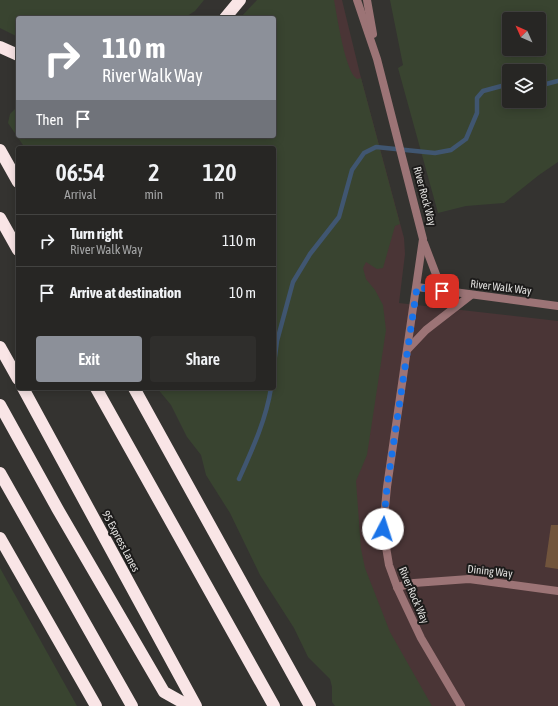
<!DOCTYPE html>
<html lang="en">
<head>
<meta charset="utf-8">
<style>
	:root { --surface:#272624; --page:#2f2e2c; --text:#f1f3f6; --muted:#a4a5a6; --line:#434341; --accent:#8c9099 }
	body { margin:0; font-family:"Asap Condensed",sans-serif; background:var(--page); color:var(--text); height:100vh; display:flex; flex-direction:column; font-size:15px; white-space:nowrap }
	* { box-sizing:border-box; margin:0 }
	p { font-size:13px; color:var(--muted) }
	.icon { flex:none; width:22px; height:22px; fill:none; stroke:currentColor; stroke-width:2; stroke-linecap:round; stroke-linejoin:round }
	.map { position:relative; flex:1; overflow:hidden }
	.details { position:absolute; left:16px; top:146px; width:260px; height:244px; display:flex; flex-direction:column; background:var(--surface); border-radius:4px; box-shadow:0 2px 10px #0003,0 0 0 1px var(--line) }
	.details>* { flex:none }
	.hud { position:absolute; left:16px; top:16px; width:260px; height:122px; border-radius:4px; box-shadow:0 2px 10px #0003,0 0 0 1px var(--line); background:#8c9099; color:#fff; overflow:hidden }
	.needle { width:26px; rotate:315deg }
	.fabs { position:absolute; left:502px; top:12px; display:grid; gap:8px }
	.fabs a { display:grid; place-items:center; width:44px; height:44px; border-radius:4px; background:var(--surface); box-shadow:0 2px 10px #0003,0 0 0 1px var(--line); font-size:20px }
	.pin { position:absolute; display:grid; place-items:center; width:34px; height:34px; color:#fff; margin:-17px; border-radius:8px; box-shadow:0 2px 6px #0006 }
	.me { position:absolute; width:44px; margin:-22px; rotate:5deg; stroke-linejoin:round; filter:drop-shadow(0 0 3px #0008) }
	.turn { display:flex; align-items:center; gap:14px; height:84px; padding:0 20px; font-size:18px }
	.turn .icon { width:52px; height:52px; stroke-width:2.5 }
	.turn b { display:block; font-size:28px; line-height:34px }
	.then { display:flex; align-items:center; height:38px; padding:0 20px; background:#0003; gap:8px; font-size:15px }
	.eta { display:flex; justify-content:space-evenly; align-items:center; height:68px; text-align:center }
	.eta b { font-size:24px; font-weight:600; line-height:28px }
	.action { display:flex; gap:8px; margin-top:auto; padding:8px 20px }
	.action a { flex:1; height:46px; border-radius:4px; background:var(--accent); color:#fff; font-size:16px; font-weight:600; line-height:46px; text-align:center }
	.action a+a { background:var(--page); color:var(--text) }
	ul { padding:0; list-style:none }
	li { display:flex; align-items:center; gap:12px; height:52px; padding:0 20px; border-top:1px solid var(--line) }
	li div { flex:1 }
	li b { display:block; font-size:15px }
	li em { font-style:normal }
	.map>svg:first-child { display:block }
	.commercial { fill:#4a3536 }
	.green { fill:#394430; fill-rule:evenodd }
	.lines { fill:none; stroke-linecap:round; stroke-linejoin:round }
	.stream { stroke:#405671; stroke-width:4.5 }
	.building { fill:#71543c }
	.minor { stroke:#9c7476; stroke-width:8 }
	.motorway { stroke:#f9e5e6; stroke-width:12 }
	.route { stroke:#1a73e8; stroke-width:7; stroke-dasharray:0 12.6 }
	.labels { text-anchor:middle; stroke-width:4; stroke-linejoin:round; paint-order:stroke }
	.street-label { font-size:11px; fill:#e1e0de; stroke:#1c1b1a }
</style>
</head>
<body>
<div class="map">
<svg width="558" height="706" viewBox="0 0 558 706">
	<rect width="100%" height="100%" fill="#343330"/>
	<!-- commercial -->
	<path class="commercial" d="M287,0h55l19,78 43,160 1,16 -6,49 159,18v385h-165l-119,-318v-240h-189l189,-12z"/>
	<!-- green -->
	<g class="green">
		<path d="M0,0h204l-9,11 -11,7h-166v19l-18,-9z"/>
		<path d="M257,0h77c3,15 11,72 23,79l4,-1 39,146 -5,2 -12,42 -6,1 -11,-7 -3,6 3,11 9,11 8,15 3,25 -19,125 -11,26 5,68 4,19 25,64 42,74h-97l-3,-4v-15l-2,-8 -22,-22 -14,-29 -34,-53 -30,-62 -24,-38 -5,-20 -14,-18 -16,-32 -14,-17h117v-240h-249l-17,-25 2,-9 8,-8v30h256v-118h-34z"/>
		<path d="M390,0h168v162l-19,13 -35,28 -38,3 -28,7 -40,-145 5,-3zM509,19h30v30h-30zM509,71h30v30h-30z"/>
		<path d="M0,568l77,138h-77z"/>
	</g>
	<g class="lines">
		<!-- stream -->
		<g class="stream">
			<path d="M539,83l7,1 12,-3"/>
			<path d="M274,364l3,-23 16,-59 17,-28 29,-37 13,-47 12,-17 12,-6 59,6 16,-3 15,-11 11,-26v-15l6,-7 26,-7"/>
			<path d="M239,479c13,-29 27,-59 32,-91"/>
		</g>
	</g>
	<!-- building -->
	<path class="building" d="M551,525h7v44l-13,-2z"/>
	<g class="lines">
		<!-- minor -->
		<g class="minor">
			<path d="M357,0l20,59 46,180 -36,248 -4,42 6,36 8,22 24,51 40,68"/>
			<path d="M367,0l6,34"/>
			<path d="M424,243l13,34 16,15"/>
			<path d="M417,287l141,19"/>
			<path d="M408,349l18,-19 45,-35"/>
			<path d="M397,587l17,-4 55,-4 89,12"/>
		</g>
		<!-- motorway -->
		<g class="motorway">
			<path d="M225,18l15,-18"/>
			<path d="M0,47l18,8"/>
			<path d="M0,150l18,32"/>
			<path d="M0,218l18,32"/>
			<path d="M0,347l18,32"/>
			<path d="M23,388l173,318"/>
			<path d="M96,388l178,318"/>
			<path d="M134,388l176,318"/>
			<path d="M0,405l57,103 107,184 25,14"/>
			<path d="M0,473l132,233"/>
			<path d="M0,538l96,168"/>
		</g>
	</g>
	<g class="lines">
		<!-- route -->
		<path class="route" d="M383,529l4,-42 30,-200 25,4"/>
	</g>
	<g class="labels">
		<!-- street labels -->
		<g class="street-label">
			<text transform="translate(425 196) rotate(75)" y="4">River Rock Way</text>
			<text transform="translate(501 287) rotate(7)" y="4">River Walk Way</text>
			<text transform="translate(121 541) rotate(62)" y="4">95 Express Lanes</text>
			<text transform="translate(490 571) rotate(6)" y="4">Dining Way</text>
			<text transform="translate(414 595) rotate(67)" y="4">River Rock Way</text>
		</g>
	</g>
</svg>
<div class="fabs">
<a><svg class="needle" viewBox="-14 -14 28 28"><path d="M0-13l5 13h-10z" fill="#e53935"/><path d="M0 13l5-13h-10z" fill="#a4a5a6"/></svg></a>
<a><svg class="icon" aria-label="layers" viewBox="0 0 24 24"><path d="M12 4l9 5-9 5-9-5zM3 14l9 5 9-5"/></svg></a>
</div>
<div class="pin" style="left:442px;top:291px;background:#d93025"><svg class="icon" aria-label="arrive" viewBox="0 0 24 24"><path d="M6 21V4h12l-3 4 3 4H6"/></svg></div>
<svg class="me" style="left:383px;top:529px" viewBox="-20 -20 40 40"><circle r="19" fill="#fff"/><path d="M0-13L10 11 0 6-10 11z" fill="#1a73e8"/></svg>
<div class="hud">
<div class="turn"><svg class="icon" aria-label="right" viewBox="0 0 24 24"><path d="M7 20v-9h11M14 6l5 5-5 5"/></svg><div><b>110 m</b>River Walk Way</div></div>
<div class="then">Then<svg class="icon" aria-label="arrive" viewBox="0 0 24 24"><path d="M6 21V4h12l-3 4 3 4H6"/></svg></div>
</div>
<section class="details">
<div class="eta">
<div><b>06:54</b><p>Arrival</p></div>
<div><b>2</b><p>min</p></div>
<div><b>120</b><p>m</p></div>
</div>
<ul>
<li><svg class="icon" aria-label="right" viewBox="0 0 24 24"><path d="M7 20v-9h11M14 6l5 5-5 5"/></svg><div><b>Turn right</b><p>River Walk Way</p></div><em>110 m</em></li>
<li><svg class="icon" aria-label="arrive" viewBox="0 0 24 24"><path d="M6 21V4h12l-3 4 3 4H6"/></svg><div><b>Arrive at destination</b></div><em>10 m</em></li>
</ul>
<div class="action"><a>Exit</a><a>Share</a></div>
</section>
</div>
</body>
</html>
